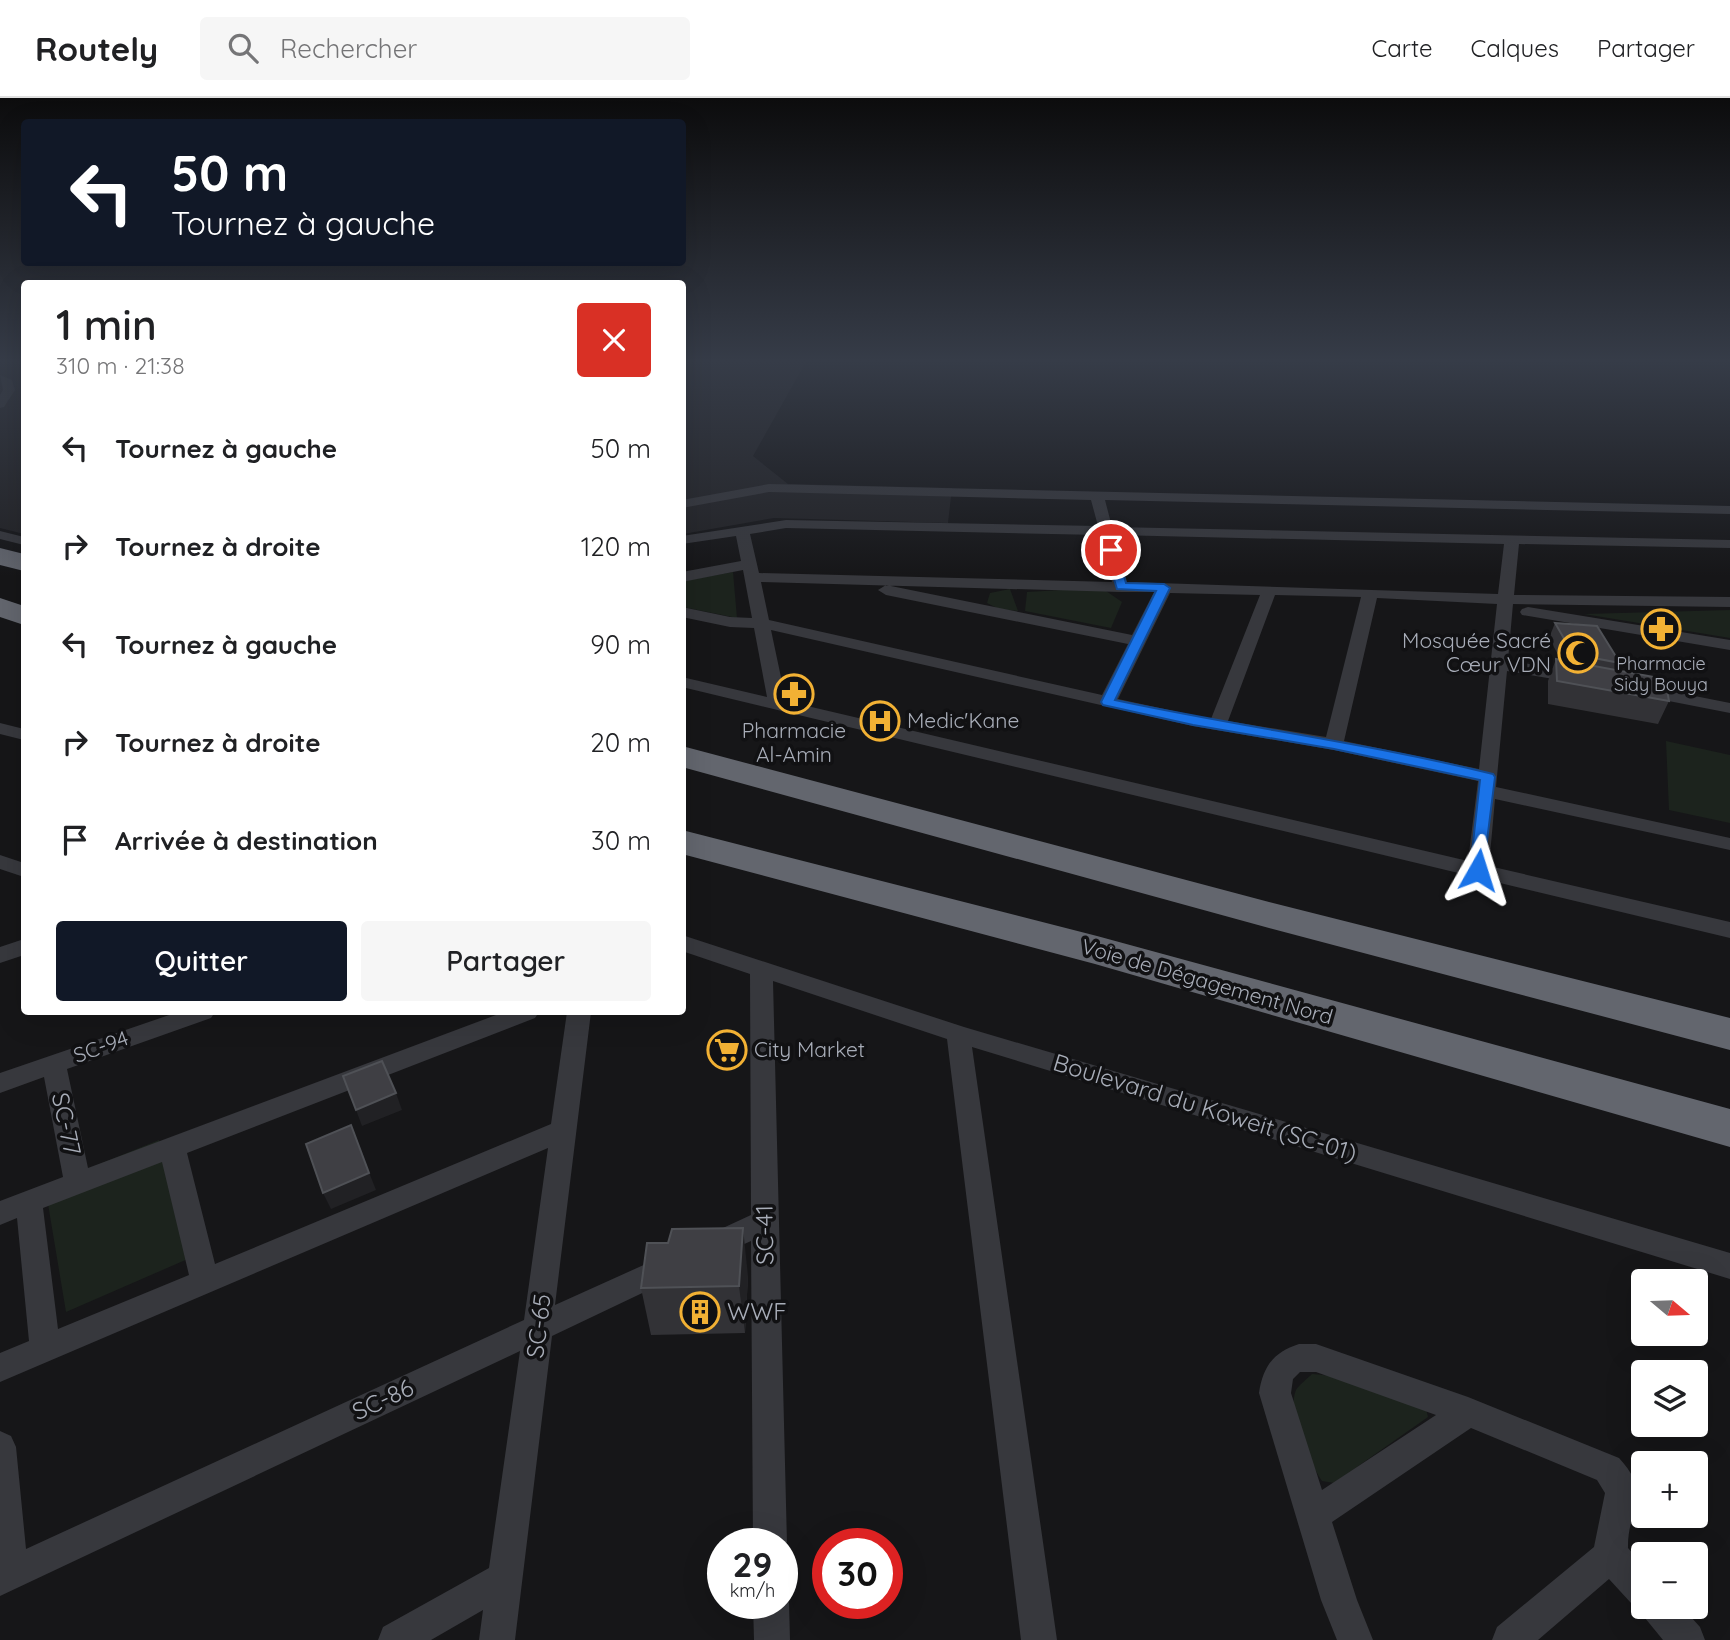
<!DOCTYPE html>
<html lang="fr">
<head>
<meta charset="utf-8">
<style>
	:root { --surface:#fff; --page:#f6f6f6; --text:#202124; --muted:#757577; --line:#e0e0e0; --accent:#111827 }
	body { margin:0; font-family:Quicksand,sans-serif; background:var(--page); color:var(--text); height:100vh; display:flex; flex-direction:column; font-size:26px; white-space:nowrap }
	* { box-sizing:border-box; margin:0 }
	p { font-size:23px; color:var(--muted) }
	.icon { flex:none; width:38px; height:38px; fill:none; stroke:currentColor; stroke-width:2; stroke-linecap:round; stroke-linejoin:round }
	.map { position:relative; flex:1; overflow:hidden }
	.drawer { position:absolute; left:21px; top:182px; width:665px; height:735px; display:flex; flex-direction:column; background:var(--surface); border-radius:7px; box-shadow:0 7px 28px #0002 }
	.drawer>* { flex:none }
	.guide { position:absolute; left:21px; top:21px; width:665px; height:147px; border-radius:7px; box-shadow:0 7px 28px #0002; background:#111827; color:#fff; overflow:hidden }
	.needle { width:46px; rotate:109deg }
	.tools { position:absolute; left:1631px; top:1171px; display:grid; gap:14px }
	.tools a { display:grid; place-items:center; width:77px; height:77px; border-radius:7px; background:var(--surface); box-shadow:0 7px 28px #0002; font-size:35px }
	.speed { position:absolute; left:707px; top:1430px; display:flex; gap:14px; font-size:35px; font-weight:700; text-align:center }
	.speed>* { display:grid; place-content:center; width:91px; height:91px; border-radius:50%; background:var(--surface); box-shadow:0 7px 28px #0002; line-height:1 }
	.speed small { font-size:18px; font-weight:400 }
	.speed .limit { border:10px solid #d22; background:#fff; color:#111 }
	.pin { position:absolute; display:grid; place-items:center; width:60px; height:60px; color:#fff; margin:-30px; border:4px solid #fff; border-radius:50%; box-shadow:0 2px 7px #0007 }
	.me { position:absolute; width:77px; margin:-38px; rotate:6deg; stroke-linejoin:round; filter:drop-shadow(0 0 5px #0008) }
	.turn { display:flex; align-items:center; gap:24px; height:147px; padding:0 35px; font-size:32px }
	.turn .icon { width:91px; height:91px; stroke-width:2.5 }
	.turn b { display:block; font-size:49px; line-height:60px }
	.round { display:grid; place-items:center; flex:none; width:74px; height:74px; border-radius:7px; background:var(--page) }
	.overview { display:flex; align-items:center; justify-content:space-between; height:119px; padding:0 35px }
	h1 { font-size:42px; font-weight:600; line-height:52px }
	.action { display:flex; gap:14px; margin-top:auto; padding:14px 35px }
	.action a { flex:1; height:80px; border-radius:7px; background:var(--accent); color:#fff; font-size:28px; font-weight:600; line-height:80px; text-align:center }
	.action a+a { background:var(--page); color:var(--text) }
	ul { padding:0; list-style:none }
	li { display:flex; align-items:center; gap:21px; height:98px; padding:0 35px }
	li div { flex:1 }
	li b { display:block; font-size:26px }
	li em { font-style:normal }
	header { display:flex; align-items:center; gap:42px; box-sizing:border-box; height:98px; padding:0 35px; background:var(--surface); border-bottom:2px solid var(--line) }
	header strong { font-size:33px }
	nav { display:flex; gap:38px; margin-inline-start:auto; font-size:24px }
	.search { width:490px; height:63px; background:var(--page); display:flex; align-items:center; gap:18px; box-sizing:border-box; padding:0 24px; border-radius:7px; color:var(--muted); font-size:26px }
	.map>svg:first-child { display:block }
	.built { fill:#222225 }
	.green { fill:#1c231d }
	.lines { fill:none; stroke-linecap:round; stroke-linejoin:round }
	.street { fill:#37383d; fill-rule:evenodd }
	.highway { fill:#63666e; fill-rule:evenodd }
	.wall { fill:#323236 }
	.shaded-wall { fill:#212124 }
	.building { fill:#3f3f44; stroke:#4f5156; stroke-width:2 }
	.route { fill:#1a73e8; stroke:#114b97; stroke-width:2 }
	.labels { text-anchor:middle; stroke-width:7; stroke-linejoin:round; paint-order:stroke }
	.far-poi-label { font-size:18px; fill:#a8adb8; stroke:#111113 }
	.poi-label { font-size:21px; fill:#a8adb8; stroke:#111113; text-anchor:start }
	.street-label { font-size:21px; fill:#a8adb8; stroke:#111113 }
	.near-street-label { font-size:24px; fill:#a8adb8; stroke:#111113 }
	.near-poi-label { font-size:24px; fill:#a8adb8; stroke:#111113; text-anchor:start }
</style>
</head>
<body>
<header>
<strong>Routely</strong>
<div class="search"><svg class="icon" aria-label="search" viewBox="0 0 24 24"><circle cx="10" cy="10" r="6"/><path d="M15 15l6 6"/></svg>Rechercher</div>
<nav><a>Carte</a><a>Calques</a><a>Partager</a></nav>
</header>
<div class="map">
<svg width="1730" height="1542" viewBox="0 0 1730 1542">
	<rect width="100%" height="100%" fill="#161618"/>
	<!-- built -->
	<g class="built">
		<path d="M0,262h24v174l-24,-6z"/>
		<path d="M683,262h124l-54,96 35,28 164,4 -4,35 -174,-5 -91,16z"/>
	</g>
	<!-- green -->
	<g class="green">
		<path d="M733,474l4,46 -54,-11v-26z"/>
		<path d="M1010,491l8,22 -19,-2 -12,-6 3,-10z"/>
		<path d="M1079,491l27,2 16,11 -11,26 -86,-17 2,-19z"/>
		<path d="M1730,512v28l-146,-24z"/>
		<path d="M1666,643l64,14v68l-61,-13z"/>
		<path d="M159,1042l31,118 -124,54 -21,-126z"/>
		<path d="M1312,1276l33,3 81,32 2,8 -94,66 -12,-2c-12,-18 -36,-68 -26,-91 3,-5 12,-12 16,-16z"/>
	</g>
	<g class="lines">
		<!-- street -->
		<g class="street">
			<path d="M0,277l12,5 3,10 -11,17 -4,1v-13l3,-5z"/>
			<path d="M769,386l961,22v8l-625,-14 7,27 618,13v8l-211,-4 -5,51 216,2v10l-217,-3 -5,56 69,13 9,5 -9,5 -70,-12 -11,116 234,51v12l-235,-51 -6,67 241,56v16l-1048,-251v-10l85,20 -13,-69 -24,-1 -48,-10v-10l48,10 22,1 -9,-48 -61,12v-10l59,-11 -5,-25 -54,8v-8l104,-16 312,6 -7,-26 -322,-8 -87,16v-8zM786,430l314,7 12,47 -353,-9 -9,-39zM1115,437l389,9 -6,50 -371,-12zM761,484l360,10h33l-22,43 -246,-50 -8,5 8,5 242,49 -26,51 -333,-75zM1170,495l90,2 -49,124 -93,-20zM1275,497l86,2 -35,140 -98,-16zM1377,500l120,6 -18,165 -135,-28zM771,532l422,96 141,24 144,31 -10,80 -682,-160z"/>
			<path d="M0,433l24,6v8l-24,-6z"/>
			<path d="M1528,509l202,33v10l-208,-35 -2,-3 2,-3z"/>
			<path d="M1639,587l91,18v10l-97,-19 -3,-4 3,-4z"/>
			<path d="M0,625l24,6v11l-24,-6z"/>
			<path d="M0,757l24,8v14l-24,-8z"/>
			<path d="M682,837l282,92 766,226v26l-758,-232 85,593h-36l-74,-601 -174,-58 14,563 -5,11v-11h-29l-2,-303 -31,14 -10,-3 -4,-9 4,-9 41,-19 -1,-241 -68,-23z"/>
			<path d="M24,841v16l-24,8v-16z"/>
			<path d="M178,914h37l-4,6 -144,51 21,99 416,-156h35l-4,6 -348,135 28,111 336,-140 16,-112h24l-36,293 113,-51 10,4 4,9 -4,9 -126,60 -37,304h-36l4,-30 -52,30h-53l5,-13 106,-59 31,-217 -520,245v-165l11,5 5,11 10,102 498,-229 24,-172 -548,234v-29l29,-12 -12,-123 -17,7v-24l63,-24 -19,-100 -44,16v-20zM162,1064l27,113 -131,54 -15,-121z"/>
			<path d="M1299,1246h17l152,53 151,61c35,38 8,50 9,90l15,17v41h38l19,21 5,13h-42l-18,-22 -5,-11 -9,-4 -22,-24 -71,61h-46l5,-13 97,-80 11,-54 -8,-13 -126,-52 -139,94 25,78 16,40h-36l-16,-40 -62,-207c4,-27 15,-41 40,-49zM1300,1274h16l120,43 -114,75 -31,-97 2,-14z"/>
			<path d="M782,1492l7,13 1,37h-36l-1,-37h29z"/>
		</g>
		<!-- highway -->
		<g class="highway">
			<path d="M0,450l24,6v17l-24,-6z"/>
			<path d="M0,500l24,8v19l-24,-8z"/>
			<path d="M682,648l587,156 461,116v32l-461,-122 -587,-161z"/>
			<path d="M682,732l415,106 633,173v38l-635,-183 -413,-110z"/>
		</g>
	</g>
	<!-- wall -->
	<g class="wall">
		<path d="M1555,525l65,40 -3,7 52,31 -11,23 -110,-20v-23l8,-22 5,1 -12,-22z"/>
		<path d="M748,1178l-3,57 -94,2 -10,-47z"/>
	</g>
	<!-- shaded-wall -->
	<g class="shaded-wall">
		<path d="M396,995l6,17 -40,16 -6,-16z"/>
		<path d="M357,1044l19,48 -45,19 -8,-16z"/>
		<path d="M743,1130l5,48 -3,57 -6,-47z"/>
	</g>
	<!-- building -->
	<g class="building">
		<path d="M1555,525l42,3 23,37 -47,-9z"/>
		<path d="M1556,561l109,20 4,22 -112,-20z"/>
		<path d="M382,963l14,32 -40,17 -13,-34z"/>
		<path d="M351,1027l18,48 -46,20 -17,-49z"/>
		<path d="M743,1130l-4,58 -98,2 6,-45h21l4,-14z"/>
	</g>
	<!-- sky -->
	<linearGradient id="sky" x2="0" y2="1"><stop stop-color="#0c0c0d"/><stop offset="0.55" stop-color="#363c48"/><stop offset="1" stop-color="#363c48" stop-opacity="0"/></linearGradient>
	<rect width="1730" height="478" fill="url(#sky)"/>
	<!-- route -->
	<path class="route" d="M1111,448l5,4 10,33 38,1 6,4 -55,112c126,27 253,43 378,74l2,3 -12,96h-11l-2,-3 10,-90 -146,-31 -141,-24 -90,-20 -2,-3 55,-111 -39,-2 -12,-39z"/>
	<!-- icons -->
	<defs>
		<g id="pharmacy-ring" transform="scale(2.0125)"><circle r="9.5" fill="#111113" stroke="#f2b134" stroke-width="1.5"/><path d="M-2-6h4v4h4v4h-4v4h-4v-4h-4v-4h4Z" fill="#f2b134"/></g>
		<g id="mosque-ring" transform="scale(2.0125)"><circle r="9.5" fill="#111113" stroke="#f2b134" stroke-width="1.5"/><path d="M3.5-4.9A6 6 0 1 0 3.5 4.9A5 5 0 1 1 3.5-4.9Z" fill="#f2b134"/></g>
		<g id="hospital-ring" transform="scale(2.0125)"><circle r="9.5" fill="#111113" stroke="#f2b134" stroke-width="1.5"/><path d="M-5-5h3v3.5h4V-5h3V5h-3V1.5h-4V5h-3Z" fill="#f2b134"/></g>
		<g id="supermarket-ring" transform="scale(2.0125)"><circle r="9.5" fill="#111113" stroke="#f2b134" stroke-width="1.5"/><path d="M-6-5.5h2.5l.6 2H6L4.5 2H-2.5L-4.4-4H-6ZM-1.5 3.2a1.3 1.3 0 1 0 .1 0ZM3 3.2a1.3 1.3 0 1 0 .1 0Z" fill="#f2b134"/></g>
		<g id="building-ring" transform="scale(2.0125)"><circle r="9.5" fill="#111113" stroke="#f2b134" stroke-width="1.5"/><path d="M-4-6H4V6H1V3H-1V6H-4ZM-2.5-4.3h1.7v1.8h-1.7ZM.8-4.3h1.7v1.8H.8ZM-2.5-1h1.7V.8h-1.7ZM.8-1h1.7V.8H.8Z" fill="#f2b134"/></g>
	</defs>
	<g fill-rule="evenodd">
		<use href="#pharmacy-ring" x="1661" y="531"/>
		<use href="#mosque-ring" x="1578" y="555"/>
		<use href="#pharmacy-ring" x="794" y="596"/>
		<use href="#hospital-ring" x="880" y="623"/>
		<use href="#supermarket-ring" x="727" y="952"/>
		<use href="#building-ring" x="700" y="1214"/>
	</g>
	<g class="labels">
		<!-- far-poi labels -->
		<g class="far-poi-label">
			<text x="1661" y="572">Pharmacie<tspan x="1661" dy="21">Sidy Bouya</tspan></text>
		</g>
		<!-- poi labels -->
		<g class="poi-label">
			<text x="1551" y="550" text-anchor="end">Mosquée Sacré<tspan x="1551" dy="24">Cœur VDN</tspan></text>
			<text x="907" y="630">Medic'Kane</text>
			<text x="794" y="640" text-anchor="middle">Pharmacie<tspan x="794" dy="24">Al-Amin</tspan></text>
			<text x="754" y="959">City Market</text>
		</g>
		<!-- street labels -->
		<g class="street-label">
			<text transform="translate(1207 884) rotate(16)" y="7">Voie de Dégagement Nord</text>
			<text transform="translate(101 949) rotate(-20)" y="7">SC-94</text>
		</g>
		<!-- near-street labels -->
		<g class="near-street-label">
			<text transform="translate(1205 1010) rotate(17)" y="8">Boulevard du Koweit (SC-01)</text>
			<text transform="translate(66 1026) rotate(78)" y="8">SC-77</text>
			<text transform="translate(765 1137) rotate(-91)" y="8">SC-41</text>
			<text transform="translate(539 1228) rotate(-83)" y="8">SC-65</text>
			<text transform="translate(383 1302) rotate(-25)" y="8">SC-86</text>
		</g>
		<!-- near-poi labels -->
		<g class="near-poi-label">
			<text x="727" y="1222">WWF</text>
		</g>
	</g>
</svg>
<div class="tools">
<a><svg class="needle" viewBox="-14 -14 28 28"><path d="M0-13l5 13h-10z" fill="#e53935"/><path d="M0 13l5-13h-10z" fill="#757577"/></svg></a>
<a><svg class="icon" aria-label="layers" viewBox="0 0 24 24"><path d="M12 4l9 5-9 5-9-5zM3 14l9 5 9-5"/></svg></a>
<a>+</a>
<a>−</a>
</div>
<div class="speed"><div>29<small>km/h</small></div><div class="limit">30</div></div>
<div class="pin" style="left:1111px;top:452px;background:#d93025"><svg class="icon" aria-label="arrive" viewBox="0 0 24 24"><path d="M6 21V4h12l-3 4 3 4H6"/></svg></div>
<svg class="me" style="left:1478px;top:772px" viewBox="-20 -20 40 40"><path d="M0-17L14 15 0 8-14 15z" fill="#1a73e8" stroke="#fff" stroke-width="4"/></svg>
<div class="guide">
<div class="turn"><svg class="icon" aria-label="left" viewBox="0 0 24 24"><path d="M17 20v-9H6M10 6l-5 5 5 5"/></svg><div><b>50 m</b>Tournez à gauche</div></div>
</div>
<section class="drawer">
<div class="overview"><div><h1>1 min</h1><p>310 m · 21:38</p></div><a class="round" style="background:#d93025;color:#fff"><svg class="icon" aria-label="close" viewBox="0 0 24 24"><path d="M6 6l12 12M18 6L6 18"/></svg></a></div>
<ul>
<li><svg class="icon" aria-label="left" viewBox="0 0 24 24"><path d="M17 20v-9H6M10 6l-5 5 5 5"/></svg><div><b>Tournez à gauche</b></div><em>50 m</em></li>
<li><svg class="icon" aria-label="right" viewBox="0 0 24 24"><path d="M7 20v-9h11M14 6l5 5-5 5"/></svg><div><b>Tournez à droite</b></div><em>120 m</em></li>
<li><svg class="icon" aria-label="left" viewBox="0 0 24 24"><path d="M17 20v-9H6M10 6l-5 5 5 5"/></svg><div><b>Tournez à gauche</b></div><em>90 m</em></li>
<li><svg class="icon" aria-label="right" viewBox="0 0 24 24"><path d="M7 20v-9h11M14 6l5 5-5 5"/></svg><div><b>Tournez à droite</b></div><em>20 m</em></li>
<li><svg class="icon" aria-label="arrive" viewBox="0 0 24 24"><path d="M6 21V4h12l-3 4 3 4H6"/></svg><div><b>Arrivée à destination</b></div><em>30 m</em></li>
</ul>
<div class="action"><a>Quitter</a><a>Partager</a></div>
</section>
</div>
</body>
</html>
